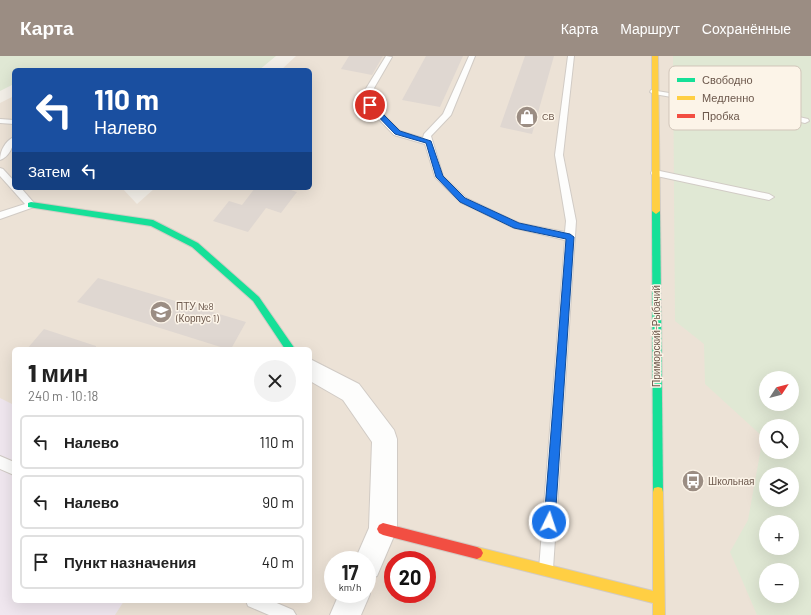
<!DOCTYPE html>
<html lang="ru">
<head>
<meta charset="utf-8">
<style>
	:root { --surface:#fff; --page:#f2f2f2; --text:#222; --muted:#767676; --line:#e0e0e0; --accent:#9b8d83 }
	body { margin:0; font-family:Barlow,sans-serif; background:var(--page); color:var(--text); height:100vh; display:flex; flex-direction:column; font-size:15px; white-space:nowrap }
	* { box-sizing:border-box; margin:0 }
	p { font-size:13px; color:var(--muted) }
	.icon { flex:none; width:22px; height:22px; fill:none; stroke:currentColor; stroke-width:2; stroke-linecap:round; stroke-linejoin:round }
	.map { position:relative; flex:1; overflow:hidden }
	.panel { position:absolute; left:12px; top:291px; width:300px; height:256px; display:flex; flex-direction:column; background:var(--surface); border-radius:6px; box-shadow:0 4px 16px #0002 }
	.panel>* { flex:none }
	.hud { position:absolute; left:12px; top:12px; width:300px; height:122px; border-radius:6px; box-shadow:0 4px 16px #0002; background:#1a4fa0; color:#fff; overflow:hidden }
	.needle { width:26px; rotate:54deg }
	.controls { position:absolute; left:759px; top:315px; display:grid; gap:8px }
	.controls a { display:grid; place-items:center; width:40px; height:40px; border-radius:50%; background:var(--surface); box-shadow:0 4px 16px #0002; font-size:20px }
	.speed { position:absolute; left:324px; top:495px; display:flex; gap:8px; font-size:20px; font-weight:700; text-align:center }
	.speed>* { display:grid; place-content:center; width:52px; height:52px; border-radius:50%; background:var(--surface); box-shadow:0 4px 16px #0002; line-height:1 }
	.speed small { font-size:10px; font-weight:400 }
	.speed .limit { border:6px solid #d22; background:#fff; color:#111 }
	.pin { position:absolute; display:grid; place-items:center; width:34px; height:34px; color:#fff; margin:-17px; border:2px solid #fff; border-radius:50%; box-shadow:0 1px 4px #0007 }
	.me { position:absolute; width:44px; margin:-22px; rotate:4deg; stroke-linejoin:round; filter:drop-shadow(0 0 3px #0008) }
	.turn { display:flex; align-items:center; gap:14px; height:84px; padding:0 16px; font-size:18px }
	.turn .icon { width:52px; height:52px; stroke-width:2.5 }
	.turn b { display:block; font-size:28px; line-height:34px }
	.then { display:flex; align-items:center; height:38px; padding:0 16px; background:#0003; gap:8px; font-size:15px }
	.round { display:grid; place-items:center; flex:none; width:42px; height:42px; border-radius:21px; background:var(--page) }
	.head { display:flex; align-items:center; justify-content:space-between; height:68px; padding:0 16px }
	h1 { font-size:24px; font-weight:800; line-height:30px }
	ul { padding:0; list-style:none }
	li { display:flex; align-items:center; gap:12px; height:54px; margin:0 8px 6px; padding:0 8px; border:2px solid var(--line); border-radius:6px }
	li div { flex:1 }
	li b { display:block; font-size:15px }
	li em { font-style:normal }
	header { display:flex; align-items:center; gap:24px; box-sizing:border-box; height:56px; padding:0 20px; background:var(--accent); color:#fff }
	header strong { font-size:19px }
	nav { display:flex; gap:22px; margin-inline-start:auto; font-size:14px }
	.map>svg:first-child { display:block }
	.residential { fill:#ece2d6; fill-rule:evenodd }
	.education { fill:#f0e7ef }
	.green { fill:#e0e8d4; fill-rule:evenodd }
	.building { fill:#dfd7d1 }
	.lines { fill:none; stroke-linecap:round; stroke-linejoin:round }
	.lane-casing { stroke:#d1cbc5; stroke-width:2 }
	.street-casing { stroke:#d1cbc5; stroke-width:2 }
	.fast-casing { stroke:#d2cbc4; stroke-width:2 }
	.slow-casing { stroke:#d2cbc4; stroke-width:2 }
	.jam-casing { stroke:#d2cbc4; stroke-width:2 }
	.lane { fill:#fdfdfc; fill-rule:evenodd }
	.street { fill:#fdfdfc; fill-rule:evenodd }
	.fast { fill:#16e098; fill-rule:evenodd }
	.slow { fill:#ffcf43; fill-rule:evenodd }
	.jam { fill:#f24e42; fill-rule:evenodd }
	.route { fill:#1a73e8; stroke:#114b97 }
	.labels { text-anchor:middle; stroke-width:3; stroke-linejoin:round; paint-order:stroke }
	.far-poi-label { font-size:9px; fill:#6c584c; stroke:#fcf4e8; text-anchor:start }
	.poi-label { font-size:10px; fill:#6c584c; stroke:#fcf4e8; text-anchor:start }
	.street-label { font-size:10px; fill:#6c584c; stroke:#fcf4e8 }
	.key { fill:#fcf4e8; stroke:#d1c5b9; stroke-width:1 }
	.key-label { font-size:11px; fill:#6c584c }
</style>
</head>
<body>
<header>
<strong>Карта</strong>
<nav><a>Карта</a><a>Маршрут</a><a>Сохранённые</a></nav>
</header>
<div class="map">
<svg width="811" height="559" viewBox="0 0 811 559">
	<rect width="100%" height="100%" fill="#f3efe8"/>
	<!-- residential -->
	<path class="residential" d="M296,0h515v559h-811v-512l14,-7v92h108l15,16 18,-16h155v-118h-29zM14,293h296v252h-296zM766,322h26v26h-26zM766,370h26v26h-26zM766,418h26v26h-26zM766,466h26v26h-26zM333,504h34v34h-34zM393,504h34v34h-34zM766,514h26v26h-26z"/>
	<!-- education -->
	<path class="education" d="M0,342l14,7v196h110l-9,14h-115z"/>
	<!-- green -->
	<g class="green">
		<path d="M0,0h276l-17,14h-245v14l-14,7z"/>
		<path d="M673,0h138v559h-54l-27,-63 18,-32 15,-83 -58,-53 -1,-40 -29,-23zM766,322h26v26h-26zM766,370h26v26h-26zM766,418h26v26h-26zM766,466h26v26h-26zM766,514h26v26h-26z"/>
	</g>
	<!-- building -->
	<g class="building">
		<path d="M349,0h34l-11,19 -31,-6z"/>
		<path d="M426,0h37l-23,51 -38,-7z"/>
		<path d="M525,0h29l-22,78 -32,-7z"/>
		<path d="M255,132h30l12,4 -16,21 -15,-5 -18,24 -35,-11 16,-20 13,4z"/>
		<path d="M98,222l148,44 -15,27h-4l-150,-47z"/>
		<path d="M44,273l52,17v3h-69z"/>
	</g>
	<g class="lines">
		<!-- lane casing -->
		<g class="lane-casing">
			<g id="lane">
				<path d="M386,0l6,1 -22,38 3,9 27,27 23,7 1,-4 19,-20 26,-58h6l-24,59 -20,21 12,40 23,22 53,25 46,9 1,-11 -11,-66 13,-99h6l-11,99 13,66 -23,348 -2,5 -5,2 -5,-2 -2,-5 26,-329 -51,-12 -54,-26 -25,-25 -10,-33 -31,-9 -27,-28 -5,-12z"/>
				<path d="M651,34l103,17 54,12 1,2 -4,2 -51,-12 -100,-17 -4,-2z"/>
				<path d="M0,63l14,1v4l-14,-1z"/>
				<path d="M14,81c0,9 -5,20 -14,23 0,-9 5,-19 14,-23z"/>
				<path d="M0,112l3,1 11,12v7h7l13,15 2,2 -2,2 -34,12v-7l25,-8 -25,-28z"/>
				<path d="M655,114l114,24 5,3 -5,3 -117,-25 -1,-2 1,-2z"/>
				<path d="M0,400l14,6v13l-14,-6z"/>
				<path d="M246,545h26l21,9 3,5h-27l-21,-9z"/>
			</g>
		</g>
		<!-- street casing -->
		<g class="street-casing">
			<g id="street">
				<path d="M310,303l49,25 35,46 3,9v90l-20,47 -10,4v-20h-12l14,-32 3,-86 -29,-42 -33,-19z"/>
				<path d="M367,531l3,7 -9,21h-31l9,-21h28z"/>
			</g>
		</g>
		<!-- fast casing -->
		<g class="fast-casing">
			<g id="fast">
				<path d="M31,146l122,18 45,23 61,54 36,52h-10l-32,-48 -61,-54 -41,-21 -123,-19v-4z"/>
				<path d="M656,152l4,3 3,281 -1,4 -4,1 -4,-1 -1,-4 -1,-281z"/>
			</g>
		</g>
		<!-- slow casing -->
		<g class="slow-casing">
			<g id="slow">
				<path d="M652,0h6l2,155 -4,3 -4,-3z"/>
				<path d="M658,431l4,1 1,4 2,123h-12v-12l-176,-44 -4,-2 -2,-4 2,-4 4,-2 176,44v-99l1,-4z"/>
			</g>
		</g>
		<!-- jam casing -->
		<g class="jam-casing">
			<path id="jam" d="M383,467l94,24 4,2 2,4 -2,4 -4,2 -94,-24 -4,-2 -2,-4 2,-4z"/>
		</g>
		<!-- lane -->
		<use href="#lane" class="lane"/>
		<!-- street -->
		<use href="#street" class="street"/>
		<!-- fast -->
		<use href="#fast" class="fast"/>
		<!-- slow -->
		<use href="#slow" class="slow"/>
		<!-- jam -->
		<use href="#jam" class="jam"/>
	</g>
	<!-- route -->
	<path class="route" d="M368,47h4l28,28 31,10 12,35 22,22 54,25 51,11 4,3 -19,285 -2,4 -4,2 -4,-2 -1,-4 22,-283 -52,-11 -54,-26 -24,-25 -10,-34 -31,-9 -27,-28z"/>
	<!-- icons -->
	<defs>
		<g id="shop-disc" transform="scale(1.15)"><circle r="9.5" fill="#9b8d83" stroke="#fcf4e8"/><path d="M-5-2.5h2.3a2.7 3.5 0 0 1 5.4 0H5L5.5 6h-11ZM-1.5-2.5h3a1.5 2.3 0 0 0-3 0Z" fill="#fff"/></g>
		<g id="university-disc" transform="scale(1.15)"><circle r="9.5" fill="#9b8d83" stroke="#fcf4e8"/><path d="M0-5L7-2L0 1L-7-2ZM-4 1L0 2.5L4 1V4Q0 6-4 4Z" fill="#fff"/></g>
		<g id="bus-disc" transform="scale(1.15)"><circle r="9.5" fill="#9b8d83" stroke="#fcf4e8"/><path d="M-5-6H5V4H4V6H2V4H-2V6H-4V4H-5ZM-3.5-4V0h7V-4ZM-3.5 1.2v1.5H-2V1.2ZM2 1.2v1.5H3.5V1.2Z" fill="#fff"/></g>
	</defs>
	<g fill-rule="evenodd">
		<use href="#shop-disc" x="527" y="61"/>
		<use href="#university-disc" x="161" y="256"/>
		<use href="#bus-disc" x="693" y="425"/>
	</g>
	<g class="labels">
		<!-- far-poi labels -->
		<g class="far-poi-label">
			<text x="542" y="64">СВ</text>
		</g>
		<!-- poi labels -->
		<g class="poi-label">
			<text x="176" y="254">ПТУ №8<tspan x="176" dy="12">(Корпус 1)</tspan></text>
			<text x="708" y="429">Школьная</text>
		</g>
		<!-- street labels -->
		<g class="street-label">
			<text transform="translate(656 280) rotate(-90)" y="4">Приморский-Рыбачий</text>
		</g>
	</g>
	<!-- legend -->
	<rect x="669" y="10" width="132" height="64" rx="6" class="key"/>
	<rect x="677" y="22" width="18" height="4" fill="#16e098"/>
	<rect x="677" y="40" width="18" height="4" fill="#ffcf43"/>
	<rect x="677" y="58" width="18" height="4" fill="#f24e42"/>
	<g class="key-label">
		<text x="702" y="28">Свободно</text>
		<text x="702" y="46">Медленно</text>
		<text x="702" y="64">Пробка</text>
	</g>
</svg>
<div class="controls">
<a><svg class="needle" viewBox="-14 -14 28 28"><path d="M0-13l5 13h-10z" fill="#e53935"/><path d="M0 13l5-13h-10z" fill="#767676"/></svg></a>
<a><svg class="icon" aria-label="search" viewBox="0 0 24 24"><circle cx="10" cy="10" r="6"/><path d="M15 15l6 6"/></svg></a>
<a><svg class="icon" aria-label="layers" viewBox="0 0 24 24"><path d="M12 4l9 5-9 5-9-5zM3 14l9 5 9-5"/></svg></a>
<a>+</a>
<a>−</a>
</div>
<div class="speed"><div>17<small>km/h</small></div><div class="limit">20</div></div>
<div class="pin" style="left:370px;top:49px;background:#d93025"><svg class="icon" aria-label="arrive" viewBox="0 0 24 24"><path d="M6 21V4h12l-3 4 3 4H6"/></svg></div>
<svg class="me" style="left:549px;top:466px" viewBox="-20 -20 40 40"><circle r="17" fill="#1a73e8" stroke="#fff" stroke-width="3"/><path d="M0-11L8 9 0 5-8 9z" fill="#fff"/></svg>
<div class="hud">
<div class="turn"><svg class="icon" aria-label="left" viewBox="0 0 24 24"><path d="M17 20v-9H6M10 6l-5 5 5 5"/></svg><div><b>110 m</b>Налево</div></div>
<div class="then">Затем<svg class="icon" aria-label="left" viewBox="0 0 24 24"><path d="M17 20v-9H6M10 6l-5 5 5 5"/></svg></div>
</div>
<section class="panel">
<div class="head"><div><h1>1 мин</h1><p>240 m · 10:18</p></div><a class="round"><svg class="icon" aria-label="close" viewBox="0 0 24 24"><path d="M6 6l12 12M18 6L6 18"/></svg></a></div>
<ul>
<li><svg class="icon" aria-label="left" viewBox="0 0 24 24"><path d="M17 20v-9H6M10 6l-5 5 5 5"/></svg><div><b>Налево</b></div><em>110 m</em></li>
<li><svg class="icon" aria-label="left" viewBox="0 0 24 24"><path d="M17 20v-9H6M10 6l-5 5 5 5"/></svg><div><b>Налево</b></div><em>90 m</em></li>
<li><svg class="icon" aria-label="arrive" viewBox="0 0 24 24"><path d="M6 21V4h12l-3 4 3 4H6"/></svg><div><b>Пункт назначения</b></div><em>40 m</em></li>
</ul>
</section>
</div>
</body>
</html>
